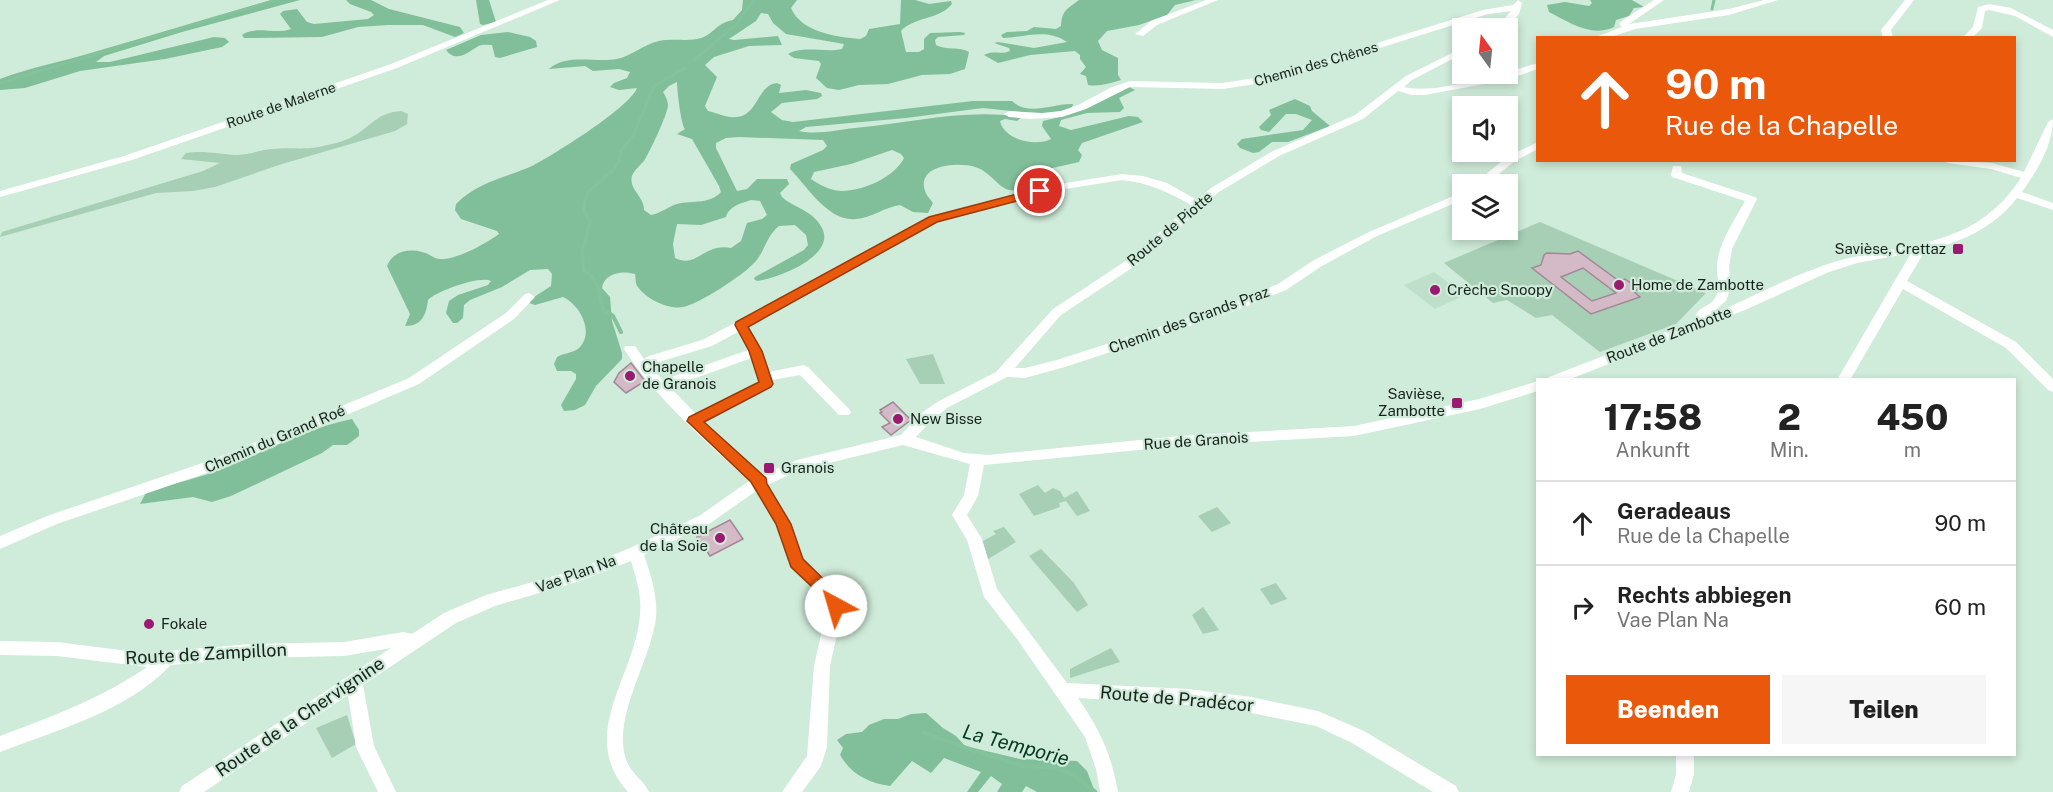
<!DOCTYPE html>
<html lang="de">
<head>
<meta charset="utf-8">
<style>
	:root { --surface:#fff; --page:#f6f6f6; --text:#222; --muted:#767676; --line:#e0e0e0; --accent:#ea580c }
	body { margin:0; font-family:"Public Sans",sans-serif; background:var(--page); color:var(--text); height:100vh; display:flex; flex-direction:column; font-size:22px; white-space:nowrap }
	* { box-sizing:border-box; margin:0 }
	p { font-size:20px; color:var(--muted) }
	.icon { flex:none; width:33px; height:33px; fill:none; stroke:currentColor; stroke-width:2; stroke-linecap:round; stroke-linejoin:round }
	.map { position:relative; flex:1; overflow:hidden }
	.sheet { position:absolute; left:1536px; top:378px; width:480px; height:378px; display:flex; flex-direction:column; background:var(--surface); border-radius:0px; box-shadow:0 3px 9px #0003 }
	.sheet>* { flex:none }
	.guide { position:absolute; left:1536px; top:36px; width:480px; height:126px; border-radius:0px; box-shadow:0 3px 9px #0003; background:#ea580c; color:#fff; overflow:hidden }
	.needle { width:39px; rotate:345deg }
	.tools { position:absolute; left:1452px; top:18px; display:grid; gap:12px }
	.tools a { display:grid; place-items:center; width:66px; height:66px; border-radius:0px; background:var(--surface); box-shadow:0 3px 9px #0003; font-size:30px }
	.pin { position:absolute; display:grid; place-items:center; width:51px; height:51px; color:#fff; margin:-26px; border:3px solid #fff; border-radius:50%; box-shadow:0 2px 6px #0007 }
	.me { position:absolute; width:66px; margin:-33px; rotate:321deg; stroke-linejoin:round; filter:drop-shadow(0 0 4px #0008) }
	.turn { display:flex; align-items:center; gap:21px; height:126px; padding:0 30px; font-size:27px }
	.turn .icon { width:78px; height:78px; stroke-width:2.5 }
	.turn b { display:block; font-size:42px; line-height:51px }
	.eta { display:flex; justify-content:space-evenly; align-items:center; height:102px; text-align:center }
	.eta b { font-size:36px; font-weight:800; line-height:42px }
	.button { display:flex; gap:12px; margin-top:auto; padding:12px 30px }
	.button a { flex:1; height:69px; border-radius:0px; background:var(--accent); color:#fff; font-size:24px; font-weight:800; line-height:69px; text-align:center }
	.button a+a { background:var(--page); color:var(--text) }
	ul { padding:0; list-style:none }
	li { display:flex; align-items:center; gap:18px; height:84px; padding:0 30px; border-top:2px solid var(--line) }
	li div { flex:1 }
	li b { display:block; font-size:22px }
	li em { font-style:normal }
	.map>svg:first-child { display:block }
	.built { fill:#bee0ca }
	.green { fill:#a6cfb5 }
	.forest { fill:#80bf99; fill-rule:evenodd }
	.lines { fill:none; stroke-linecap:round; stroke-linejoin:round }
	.stream-far2 { stroke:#84c29c; stroke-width:3 }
	.stream-far1 { stroke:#84c29c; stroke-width:4 }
	.stream { stroke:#84c29c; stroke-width:4.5 }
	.building { fill:#d4b9c7; stroke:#a28896; stroke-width:1.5; fill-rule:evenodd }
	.minor { fill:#fff; fill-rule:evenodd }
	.route { fill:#ea580c; stroke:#983908; stroke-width:1.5 }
	.poi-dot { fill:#991a70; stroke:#cfebd9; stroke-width:2 }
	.labels { text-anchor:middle; stroke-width:4.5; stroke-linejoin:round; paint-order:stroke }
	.far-street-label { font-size:14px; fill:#17211a; stroke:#cfebd9 }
	.street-label { font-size:15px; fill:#17211a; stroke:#cfebd9 }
	.poi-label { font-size:15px; fill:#17211a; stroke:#cfebd9; text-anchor:start }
	.near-street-label { font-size:18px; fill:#17211a; stroke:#cfebd9 }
	.near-water-label { font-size:20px; font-style:italic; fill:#053921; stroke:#cfebd9 }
</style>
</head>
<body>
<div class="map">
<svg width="2053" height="792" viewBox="0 0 2053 792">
	<rect width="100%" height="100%" fill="#cfebd9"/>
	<!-- built -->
	<path class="built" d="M1434,272l31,23 -30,14 -31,-24z"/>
	<!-- green -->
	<g class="green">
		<path d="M401,111l7,3 -1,10 -12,7 -113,33 -67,23 -22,4 -37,2 -156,44 2,-5 201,-61 17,-8 -39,-4 5,-6c18,-3 32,1 50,2 12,0 24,-5 36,-6 16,-2 31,1 46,-2 12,-2 29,-6 39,-13 17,-11 21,-21 44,-23z"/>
		<path d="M1540,222l166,71 -30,31 -76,28 -48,-37 -16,3 -29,-18 -14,3 -49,-40z"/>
		<path d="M933,354l12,30h-25l-14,-25z"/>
		<path d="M1038,485l7,8 8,-5 7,3 4,7 13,-7 13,20 -13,5 -11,-15 -7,2 1,4 -26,9 -15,-22z"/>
		<path d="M1217,507l14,16 -19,9 -14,-16z"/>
		<path d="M1004,527l12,15 -31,19 -6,-18 17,-9 -3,-3z"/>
		<path d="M1041,549l33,34 14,22 -11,7 -48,-56z"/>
		<path d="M1276,583l11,16 -16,6 -11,-16z"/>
		<path d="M1203,607l16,23 -16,4 -11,-19z"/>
		<path d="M1111,648l9,14 -50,16v-9z"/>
		<path d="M347,715l9,29 -24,14 -16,-30z"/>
	</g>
	<!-- forest -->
	<g class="forest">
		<path d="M272,0h28l-118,32 -78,24 -8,6h14l104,-25 11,1 4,4 -7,5 -57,12 -85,12 -55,17 -25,2v-11c31,-12 62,-17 94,-27 59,-17 118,-35 178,-52z"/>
		<path d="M346,0h25l18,9 71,18 4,6 -9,4 -32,-12h-35l-30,2 -36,10 -71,1h-7l-2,-3c13,-10 33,0 49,-6l-11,-15 3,-3 14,-2 10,13 7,2 54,-5 6,-4 -3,-3 -21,-8z"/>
		<path d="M476,0h13l7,22 -13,3 -3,-1z"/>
		<path d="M743,0h54l-6,8c10,24 45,29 69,31l6,-3 3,-7 31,-5 1,-24h14l14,4 22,-3 1,3c-13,16 -39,13 -51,27l5,21h13l5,-3v-10l6,-6 30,-1 5,1 -1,2 -26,2 -3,3 1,5c11,6 23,1 33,7l-4,17 -15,5 -28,1 -34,9 -29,1 -20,5 -12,-2 -11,-10 5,-14 -2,-3 -25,-3 -6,-4c14,-9 38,-1 54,-5l2,-5 -58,-10 -13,-11 -5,-9 -7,-1 -5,8 -27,18 5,1 44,-4 4,9 -33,1 -35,11 -9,8 12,12 -12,29 3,5c9,2 19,7 28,6 22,-1 21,-32 41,-34l4,2 -2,8 27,-3 15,3 1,3 -5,3 -35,4 -11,9 11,8 11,2 180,-21h39c17,16 41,2 61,3l-1,4 -25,7 -64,-7 -77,10 -100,9 -7,4c18,4 38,-1 56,-3 55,-5 112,-20 167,-11l-5,4 -12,-2 -5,2c4,19 36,26 51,18l-9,-13 1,-5 21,-5 65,-29 6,3 -16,8 5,10 -4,4 -33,1 -26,7 -2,6 12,4 58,-14 9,1 5,5 -61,21 -4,7 4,5 -3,7 -53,12 -7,5 -5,11c-13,3 -23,-19 -39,-23 -15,-5 -59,-3 -50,24 1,4 5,8 8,12l-5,10 -15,-1 -13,-7c-15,2 -29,13 -44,14 -28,3 -49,-33 -66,-50l1,-5 32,-14 4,-4 -4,-6 -84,-3 -13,1 -10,5v5l21,43 10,-2 10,-10h30l2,5 -9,9 2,4c10,10 31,13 40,31 15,28 -46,51 -65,53l-3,-2 1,-2 49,-27 4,-5 -2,-10 -11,-10 -16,1c-13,10 -14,26 -25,37 -12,13 -55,41 -71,44 -14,3 -37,-8 -45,-20 -3,-3 -2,-8 -3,-13 -13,-4 -31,-1 -33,14l8,9 2,24 10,32v6l-26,27 -11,19 -10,5 -11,1 -3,-6 15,-26v-5l-5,-3h-14l-3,-7 3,-7c7,-4 16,-4 22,-9 16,-16 1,-43 -16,-51l-28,8 -6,-2 2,-4 20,-13 1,-12 -4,-5 -18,1 -28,17 -32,13 -6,5 -1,13 -6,5h-4l-7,-10 3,-12 9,-6 30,-10 3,-4c-10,-6 -55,10 -63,19 -2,15 -6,26 -23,26l5,-12 -23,-48c5,-14 21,-18 35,-14 6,1 11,6 17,7 16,2 48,-16 60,-25l-2,-3 -36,-12 -6,-9 1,-6c23,-23 50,-26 78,-39 21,-11 96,-58 103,-77l-18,2 -9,-3 4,-4 13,-5 3,-6 -11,-3 -26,2 -8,-5 -36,3c17,-16 47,-6 68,-10 15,-3 27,-15 42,-18 14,-3 30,1 42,-3 13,-4 15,-15 32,-18l9,-10zM677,82c0,8 4,43 8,47l-8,5 15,5 27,47 2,6c-13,14 -31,7 -47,13 -9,4 -14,8 -23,10l-7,-5c1,-13 -16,-21 -12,-34 2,-5 8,-11 12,-15 5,-8 24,-47 24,-56 0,-4 -3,-10 -5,-13l6,-6zM892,150l9,4 3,4c-9,19 -41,33 -62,33 -11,0 -22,-6 -31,-12l3,-7 37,-8zM751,200l9,1 7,14 -5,4 -15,4 -6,18 -10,7c-28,-5 -34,21 -56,10l-2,-14 4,-20 24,1 25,-8c3,-11 16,-14 25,-17z"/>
		<path d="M1079,0h117l-21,5 -8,10 -28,10 -32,6 -9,10 4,9 16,8v17l3,5c-11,3 -22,7 -33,5l-2,-9 -6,-2 6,-7 -6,-8v-4l-5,-4 -45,4 -32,8 -14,-8c9,-5 17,0 26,-4l-1,-3 -15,-5 4,-1 36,6 33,-6c-20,-14 -40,-5 -64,-4l-2,-3 6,-3 20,-1 7,-4 22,2 5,-3c1,-17 7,-17 18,-26z"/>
		<path d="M1590,0h42l12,7 -10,1 -5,8 -13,4 -2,7c-23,11 -45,-5 -65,-15l-2,-7 18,-3 24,4 3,-3z"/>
		<path d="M508,32l22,5 6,4 1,6 -37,11 -5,-1 -3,-12c-5,0 -11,-1 -15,2 -10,6 -21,16 -31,3l35,-15z"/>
		<path d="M1295,99l15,7 2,5 18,15 -42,16h-16l-13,10 -6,1 -13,-5 -3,-4 5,-5 61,-9 9,-10 -16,-6h-10l-17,18 -8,-2 -2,-3 12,-12 -2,-5z"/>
		<path d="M352,419l7,11v6l-12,9h-14l-11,8 -91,43 -19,6 -19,-5 -53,7 7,-13c27,-8 54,-13 80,-24 41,-17 81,-39 125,-48z"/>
		<path d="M926,713l17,15 13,8 9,10 55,13 57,2 10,10 8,21h-58l-11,-6 -4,6h-25l5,-8 -11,-8 -13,16h-11l14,-20 -37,-14 -13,15 -19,-12 -22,25c-22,-3 -39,-12 -50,-31l3,-7 -6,-8 9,-6 16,-2 7,-7 15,-6h14l13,-5z"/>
	</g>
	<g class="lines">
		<!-- stream-far2 -->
		<g class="stream-far2">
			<path d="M1712,9l2,-9"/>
			<path d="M694,60l43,-36 17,-24"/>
			<path d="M0,83l276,-83"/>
			<path d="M584,204l4,-12 25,-22 6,-9 2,-11 12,-14 21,-50 31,-18"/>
		</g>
		<!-- stream-far1 -->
		<path class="stream-far1" d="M584,203v7l6,12 -8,30 2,19c15,6 15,24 19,38l10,7 8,16"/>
		<!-- stream -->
		<path class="stream" d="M925,733c31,12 61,22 93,31 12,4 25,1 37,4 16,3 28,14 40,24"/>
	</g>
	<!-- building -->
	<g class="building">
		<path d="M1578,251l41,30 6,-2 14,10 -6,2 7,6 -49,17 -59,-46 9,-3 3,-10 3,-2 23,1zM1583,268l33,25 -24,8 -31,-24z"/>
		<path d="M631,363l14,18 -19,12 -12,-11 5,-9z"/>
		<path d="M893,402l18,18 -20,15 -9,-8 8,-4 -10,-10 2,-1 -2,-2z"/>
		<path d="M730,520l13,19 -33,17 -13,-19z"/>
	</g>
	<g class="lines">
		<!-- minor -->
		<g class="minor">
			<path d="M548,0h12l-163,68 -265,92 -132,37v-6l124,-35 267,-92z"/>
			<path d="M1206,0h12l-61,25 -14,11 -8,-2 16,-13z"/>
			<path d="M1518,0l4,3 -3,11 -13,14h-9l14,-17 -23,3 -213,67 -52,8 -93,-2 -44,22 -24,8 -31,2 -22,-2 -5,-3 5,-3 33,2 19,-2 17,-6 34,-18 18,-6 93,2 51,-8 209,-65 30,-5z"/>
			<path d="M1654,0h10l-35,24 100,-15 35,-9h14l-49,15 -94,14 -27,9h-15l29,-11 -3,-3 4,-4z"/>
			<path d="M1905,0h9l-23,30 2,8h-10l-2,-8z"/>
			<path d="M1989,4l22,4 42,22v7l-38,-21 -26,-6 -4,1 -3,17 -10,10h-10l11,-11 5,-20z"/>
			<path d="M1462,48v6l-50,26 -8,7c32,8 101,-15 134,-24v6l-32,11 -81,15h-13l-14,-4 -35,28 -84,37 -60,36 -81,72 -77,51 -46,53h10l32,-8 170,-55 51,-21 36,-24 55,-28 89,-38 4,-1v7l-85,36 -55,30 -36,24 -51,21 -170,56 -40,11 -18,-1 -60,31 -18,15 -13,14 48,16 24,2 192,-19 174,-10 125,-27 59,-18v10l-58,18 -126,27 -174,10 -196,19 -6,31 -11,19 15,24 15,50 70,94 121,6 63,8 67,14 46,20 92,55 3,6h-26l-81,-49 -36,-17 -65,-13 -63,-8 -110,-7c22,32 33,55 40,94h-18l-4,-23 -11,-32 -68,-98 -33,-42 -17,-57 -15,-25 12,-20 6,-31 -67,-19 -103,25 -33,15 25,39 12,36 35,31 5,12 -14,63 -3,81 -6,19 -19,26h-20l25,-36 7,-90 14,-63 -35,-35 -16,-43 -21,-34 -47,33 -65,31c7,20 14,42 12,63 -5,43 -46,102 -29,144 5,12 17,19 22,30h-21c-52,-58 8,-116 12,-178 2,-18 -4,-36 -9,-53l-51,20 -85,25 -39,17 -93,62 11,61 22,46h-18l-22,-45 -8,-52 -144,97h-25l3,-6 209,-138 -47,8 -93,2 -80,7c-44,46 -113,65 -171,87v-16c51,-19 102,-38 147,-69l-90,-11 -57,-1v-14l57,1 87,11 107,-9 93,-2 59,-10 9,2 32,-21 42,-18 90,-25 54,-22 69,-32 50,-35c-42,-39 -95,-84 -125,-132l1,-3h10l9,13 5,-3 53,-16 102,-53 125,-70 130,-33 63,-10 21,2 24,7 30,17 14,-12 60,-36 84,-37 51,-39zM1122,180c27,3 46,12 69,25l-61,53 -77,51 -57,63 -59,30 -18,13 -18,20 -104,25 -35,15 -58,-53 68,-35v-7l28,-5 39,40h10l2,-3 -2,-3 -41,-42 -5,-2 -34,7 -7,-20 -14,-25 189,-106 122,-31zM738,332l10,18 -85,30 -12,-12 8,-6 53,-16zM752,358l8,24 -64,32 -26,-27z"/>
			<path d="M2053,119c0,26 -16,52 -31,73l31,11v7l-36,-12c-23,30 -56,44 -92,53l-18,30 109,61 37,37v13l-5,-2 -42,-42 -103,-59 -53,91h-13l74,-127 -54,10 -28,9 -84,38 -177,70h-20l1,-3 145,-56c4,-17 14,-12 21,-23 7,-10 1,-22 2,-33 2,-23 17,-44 28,-64l-73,-24 -1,-2 2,-9h8l1,7 73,24 2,2 -25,50 -3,18 2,20 -5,14 -18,15c38,-16 75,-36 114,-50 77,-27 147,-10 199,-88l-30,-9 -43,-6 -5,-3 49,3 32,9 24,-50z"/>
			<path d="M1538,142v7l-23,12 -29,23h-12l33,-27z"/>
			<path d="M529,293l6,4 -21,22 -95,65 -192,82 -170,58 -57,25v-13l47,-20 170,-58 192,-80 97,-65 19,-19z"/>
			<path d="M1676,754h18v20l-5,18h-18l5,-18z"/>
		</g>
	</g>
	<!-- route -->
	<path class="route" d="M1040,188l4,1v5l-107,28 -189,105 14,24 11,33 -2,3 -67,35 62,56 1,6 24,40 12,35 40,39 -2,12 -5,2 -6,-2 -3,-9 -36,-34 -15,-43 -25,-42 -64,-61 2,-4 70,-35 -10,-31 -14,-26 1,-3 193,-105z"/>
	<!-- markers -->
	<g class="poi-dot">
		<rect x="1952" y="243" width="12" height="12" rx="3"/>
		<circle cx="1619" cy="285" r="6"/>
		<circle cx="1435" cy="290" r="6"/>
		<circle cx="630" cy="376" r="6"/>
		<rect x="1451" y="397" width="12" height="12" rx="3"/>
		<circle cx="898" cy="419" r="6"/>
		<rect x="763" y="462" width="12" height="12" rx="3"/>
		<circle cx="720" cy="538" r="6"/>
		<circle cx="149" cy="624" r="6"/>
	</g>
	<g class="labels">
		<!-- far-street labels -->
		<g class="far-street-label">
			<text transform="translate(1316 64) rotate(-16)" y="5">Chemin des Chênes</text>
			<text transform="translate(281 105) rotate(-19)" y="5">Route de Malerne</text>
		</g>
		<!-- street labels -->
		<g class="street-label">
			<text transform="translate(1170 229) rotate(-40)" y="5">Route de Piotte</text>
			<text transform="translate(1189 320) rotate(-20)" y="5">Chemin des Grands Praz</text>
			<text transform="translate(1669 335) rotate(-21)" y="5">Route de Zambotte</text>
			<text transform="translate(275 439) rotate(-23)" y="5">Chemin du Grand Roé</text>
			<text transform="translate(1196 441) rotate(-4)" y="5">Rue de Granois</text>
			<text transform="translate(576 574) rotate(-20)" y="5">Vae Plan Na</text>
		</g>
		<!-- poi labels -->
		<g class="poi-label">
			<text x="1946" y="254" text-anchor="end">Savièse, Crettaz</text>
			<text x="1631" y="290">Home de Zambotte</text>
			<text x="1447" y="295">Crèche Snoopy</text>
			<text x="642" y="372">Chapelle<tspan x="642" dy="17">de Granois</tspan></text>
			<text x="1445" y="399" text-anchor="end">Savièse,<tspan x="1445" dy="17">Zambotte</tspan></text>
			<text x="910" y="424">New Bisse</text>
			<text x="781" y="473">Granois</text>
			<text x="708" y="534" text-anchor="end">Château<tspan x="708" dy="17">de la Soie</tspan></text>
			<text x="161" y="629">Fokale</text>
		</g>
		<!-- near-street labels -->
		<g class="near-street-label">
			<text transform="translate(206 654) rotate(-3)" y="6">Route de Zampillon</text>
			<text transform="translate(1177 699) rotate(5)" y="6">Route de Pradécor</text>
			<text transform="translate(300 717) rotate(-34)" y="6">Route de la Chervignine</text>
		</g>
		<!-- near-water labels -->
		<g class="near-water-label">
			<text transform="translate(1016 745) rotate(15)" y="7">La Temporie</text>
		</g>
	</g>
</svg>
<div class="tools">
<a><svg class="needle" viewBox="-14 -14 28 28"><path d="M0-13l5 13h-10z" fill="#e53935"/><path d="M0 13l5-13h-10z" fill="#767676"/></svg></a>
<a><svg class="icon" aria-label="sound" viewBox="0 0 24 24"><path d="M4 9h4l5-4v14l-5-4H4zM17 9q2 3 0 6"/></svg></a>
<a><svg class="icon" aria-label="layers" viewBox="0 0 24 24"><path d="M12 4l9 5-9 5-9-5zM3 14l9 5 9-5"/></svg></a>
</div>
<div class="pin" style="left:1040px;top:191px;background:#d93025"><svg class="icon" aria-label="arrive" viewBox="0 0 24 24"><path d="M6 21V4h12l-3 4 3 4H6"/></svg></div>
<svg class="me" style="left:836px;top:606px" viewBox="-20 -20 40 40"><circle r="19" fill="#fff"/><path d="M0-13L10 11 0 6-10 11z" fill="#ea580c"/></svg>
<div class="guide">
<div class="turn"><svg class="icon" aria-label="ahead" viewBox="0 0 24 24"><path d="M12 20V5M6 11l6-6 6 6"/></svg><div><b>90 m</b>Rue de la Chapelle</div></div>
</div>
<section class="sheet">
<div class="eta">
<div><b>17:58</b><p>Ankunft</p></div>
<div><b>2</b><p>Min.</p></div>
<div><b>450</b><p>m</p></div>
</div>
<ul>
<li><svg class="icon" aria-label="ahead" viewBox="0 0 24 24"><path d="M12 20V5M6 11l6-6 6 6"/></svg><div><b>Geradeaus</b><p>Rue de la Chapelle</p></div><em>90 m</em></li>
<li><svg class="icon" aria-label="right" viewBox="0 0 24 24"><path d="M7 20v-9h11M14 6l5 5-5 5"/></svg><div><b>Rechts abbiegen</b><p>Vae Plan Na</p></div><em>60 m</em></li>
</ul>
<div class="button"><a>Beenden</a><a>Teilen</a></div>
</section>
</div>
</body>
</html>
